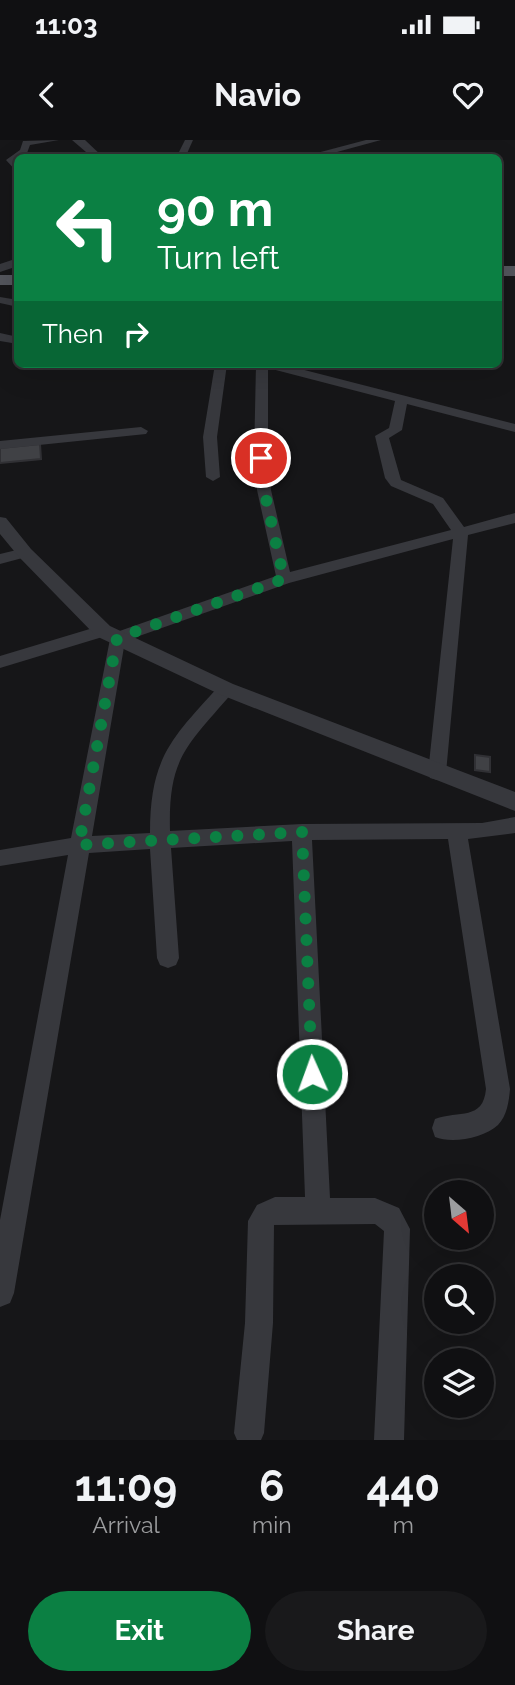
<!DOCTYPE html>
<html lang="en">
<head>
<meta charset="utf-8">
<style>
	:root { --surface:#101012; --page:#19191b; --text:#f1f3f6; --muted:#9c9d9f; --line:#303032; --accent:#0b8043 }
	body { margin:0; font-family:Raleway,sans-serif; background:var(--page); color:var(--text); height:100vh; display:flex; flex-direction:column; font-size:26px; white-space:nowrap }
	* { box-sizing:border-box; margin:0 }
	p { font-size:23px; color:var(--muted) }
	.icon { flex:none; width:38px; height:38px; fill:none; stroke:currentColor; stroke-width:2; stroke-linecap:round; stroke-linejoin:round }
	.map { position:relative; height:1300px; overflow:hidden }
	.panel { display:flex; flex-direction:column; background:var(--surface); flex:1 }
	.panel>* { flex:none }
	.hud { position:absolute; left:14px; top:14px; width:488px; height:214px; border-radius:10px; box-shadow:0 7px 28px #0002,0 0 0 2px var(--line); background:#0b8043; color:#fff; overflow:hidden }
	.needle { width:46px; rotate:152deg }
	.tools { position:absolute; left:424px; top:1040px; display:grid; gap:14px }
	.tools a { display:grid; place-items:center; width:70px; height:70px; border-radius:50%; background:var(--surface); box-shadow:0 7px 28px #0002,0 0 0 2px var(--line); font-size:35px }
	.pin { position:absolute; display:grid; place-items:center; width:60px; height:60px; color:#fff; margin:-30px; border:4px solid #fff; border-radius:50%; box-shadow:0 2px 7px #0007 }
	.me { position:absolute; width:77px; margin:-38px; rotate:358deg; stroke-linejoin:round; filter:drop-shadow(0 0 5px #0008) }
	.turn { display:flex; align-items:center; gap:24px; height:147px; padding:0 28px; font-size:32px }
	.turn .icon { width:91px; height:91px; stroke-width:2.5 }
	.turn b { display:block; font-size:49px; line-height:60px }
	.then { display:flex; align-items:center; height:66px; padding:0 28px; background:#0003; gap:14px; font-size:26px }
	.eta { display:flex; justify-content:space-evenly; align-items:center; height:119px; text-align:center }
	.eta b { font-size:42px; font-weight:700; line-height:49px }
	.button { display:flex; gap:14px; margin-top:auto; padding:14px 28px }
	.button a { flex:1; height:80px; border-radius:42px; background:var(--accent); color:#fff; font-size:28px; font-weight:700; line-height:80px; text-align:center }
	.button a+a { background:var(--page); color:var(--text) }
	.status { display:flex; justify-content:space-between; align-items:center; height:49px; padding:0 35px; background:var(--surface); direction:ltr }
	.status svg { height:19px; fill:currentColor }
	header { display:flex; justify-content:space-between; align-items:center; height:91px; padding:0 28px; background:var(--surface); font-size:32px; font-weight:700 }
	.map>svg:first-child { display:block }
	.building { fill:#404145; stroke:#303034; stroke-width:2 }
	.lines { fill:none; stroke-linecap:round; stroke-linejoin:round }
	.minor { fill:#37383d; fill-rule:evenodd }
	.tertiary { fill:#37383d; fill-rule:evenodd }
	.primary { fill:#53555c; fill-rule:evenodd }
	.route { stroke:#0b8043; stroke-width:12; stroke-dasharray:0 21.6 }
</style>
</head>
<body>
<div class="status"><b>11:03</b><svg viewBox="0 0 49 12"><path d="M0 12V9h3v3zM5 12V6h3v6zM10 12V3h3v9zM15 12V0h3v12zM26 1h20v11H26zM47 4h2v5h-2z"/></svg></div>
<header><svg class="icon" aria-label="back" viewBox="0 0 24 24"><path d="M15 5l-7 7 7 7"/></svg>Navio<svg class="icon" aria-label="heart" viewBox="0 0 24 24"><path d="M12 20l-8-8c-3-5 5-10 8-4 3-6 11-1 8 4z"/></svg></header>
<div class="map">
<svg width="515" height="1300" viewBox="0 0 515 1300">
	<rect width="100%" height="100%" fill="#161618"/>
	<!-- building -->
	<g class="building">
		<path d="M40,304l1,15 -41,4v-15z"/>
		<path d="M475,615l15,2v15l-15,-2z"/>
	</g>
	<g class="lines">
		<!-- minor -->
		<g class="minor">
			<path d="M59,0l-29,5 -3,8 -11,8 2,12 -12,-13 14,-10 3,-9z"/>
			<path d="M185,0h8l-8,18h-9z"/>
			<path d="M366,0h15l-66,18h-17z"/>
			<path d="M0,157l18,3v7l-18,-4z"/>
			<path d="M0,193l18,4v7l-18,-3z"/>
			<path d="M215,224h12l-10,73 3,40 -7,4 -7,-4 -3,-40z"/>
			<path d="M256,224h25l234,60v8l-108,-28 -5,26 -13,8 12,42 42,18 21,29 51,-14v10l-47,12 -22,238 -2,5 -7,2 -7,-2 -2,-5 25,-234 -164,44 -164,58 -33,195 58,-3c0,-76 22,-95 70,-148h12l3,4 -3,4c-45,53 -64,64 -62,138l132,-7 180,-1 33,-6v16l-47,6 42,250c-1,12 -3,27 -12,36 -14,13 -46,19 -63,12l-3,-9 3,-9c24,-9 48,2 51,-30l-38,-250 -136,1 18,358h45l24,10 11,21 -6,211h-30l10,-209 -9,-7 -101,1 -1,98 -9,110 -3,7h-24l-3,-7 11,-110 3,-102 9,-16 18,-8h30l-13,-356 -121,7 8,110 -3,7 -8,3 -8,-3 -3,-7 -7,-109 -61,4 -75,440 -4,10 -10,4v-87l68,-365 -68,11v-16l71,-12 40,-204 165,-58 -19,-86 -3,-32zM268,228l127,33 -6,27 -14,8 10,42 6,8 42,18 18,26 -161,42 -19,-82 -3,-32z"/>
			<path d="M141,287l7,4 -2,3 -146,15v-8z"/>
			<path d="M25,408l8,5 -3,3 -30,8v-10z"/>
			<path d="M103,485l8,6 -2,4 -109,33v-12z"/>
		</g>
		<!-- tertiary -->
		<g class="tertiary">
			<path d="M72,0h13l19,18h-11z"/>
			<path d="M18,118v8l-18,6v-8z"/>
			<path d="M0,377l6,1 25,31 79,77 123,58 282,108v19l-296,-117 -123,-58 -77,-79 -19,-23z"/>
		</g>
		<!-- primary -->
		<g class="primary">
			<rect x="499" y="126" width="16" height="10"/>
			<rect x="0" y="135" width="18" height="10"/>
		</g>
	</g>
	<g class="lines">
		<!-- route -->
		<path class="route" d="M261,318l3,32 20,89 -167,59 -38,207 223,-13 10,242"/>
	</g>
</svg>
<div class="tools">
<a><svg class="needle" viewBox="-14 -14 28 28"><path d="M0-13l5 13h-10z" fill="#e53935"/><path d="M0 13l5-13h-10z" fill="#9c9d9f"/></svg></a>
<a><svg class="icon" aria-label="search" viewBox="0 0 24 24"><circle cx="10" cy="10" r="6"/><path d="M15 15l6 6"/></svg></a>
<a><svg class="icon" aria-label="layers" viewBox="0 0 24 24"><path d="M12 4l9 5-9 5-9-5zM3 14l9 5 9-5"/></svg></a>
</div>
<div class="pin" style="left:261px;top:318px;background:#d93025"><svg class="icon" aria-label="arrive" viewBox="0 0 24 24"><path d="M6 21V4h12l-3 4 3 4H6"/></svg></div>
<svg class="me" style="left:312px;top:934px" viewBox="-20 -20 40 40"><circle r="17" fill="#0b8043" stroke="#fff" stroke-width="3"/><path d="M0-11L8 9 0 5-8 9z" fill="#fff"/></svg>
<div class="hud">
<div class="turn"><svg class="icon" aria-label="left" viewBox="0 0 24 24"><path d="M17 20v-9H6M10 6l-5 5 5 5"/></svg><div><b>90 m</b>Turn left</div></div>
<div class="then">Then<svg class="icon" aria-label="right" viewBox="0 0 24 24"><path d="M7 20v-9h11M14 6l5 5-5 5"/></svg></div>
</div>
</div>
<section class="panel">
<div class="eta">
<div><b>11:09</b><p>Arrival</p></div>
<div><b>6</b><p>min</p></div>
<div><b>440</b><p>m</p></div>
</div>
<div class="button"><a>Exit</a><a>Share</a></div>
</section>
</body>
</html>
